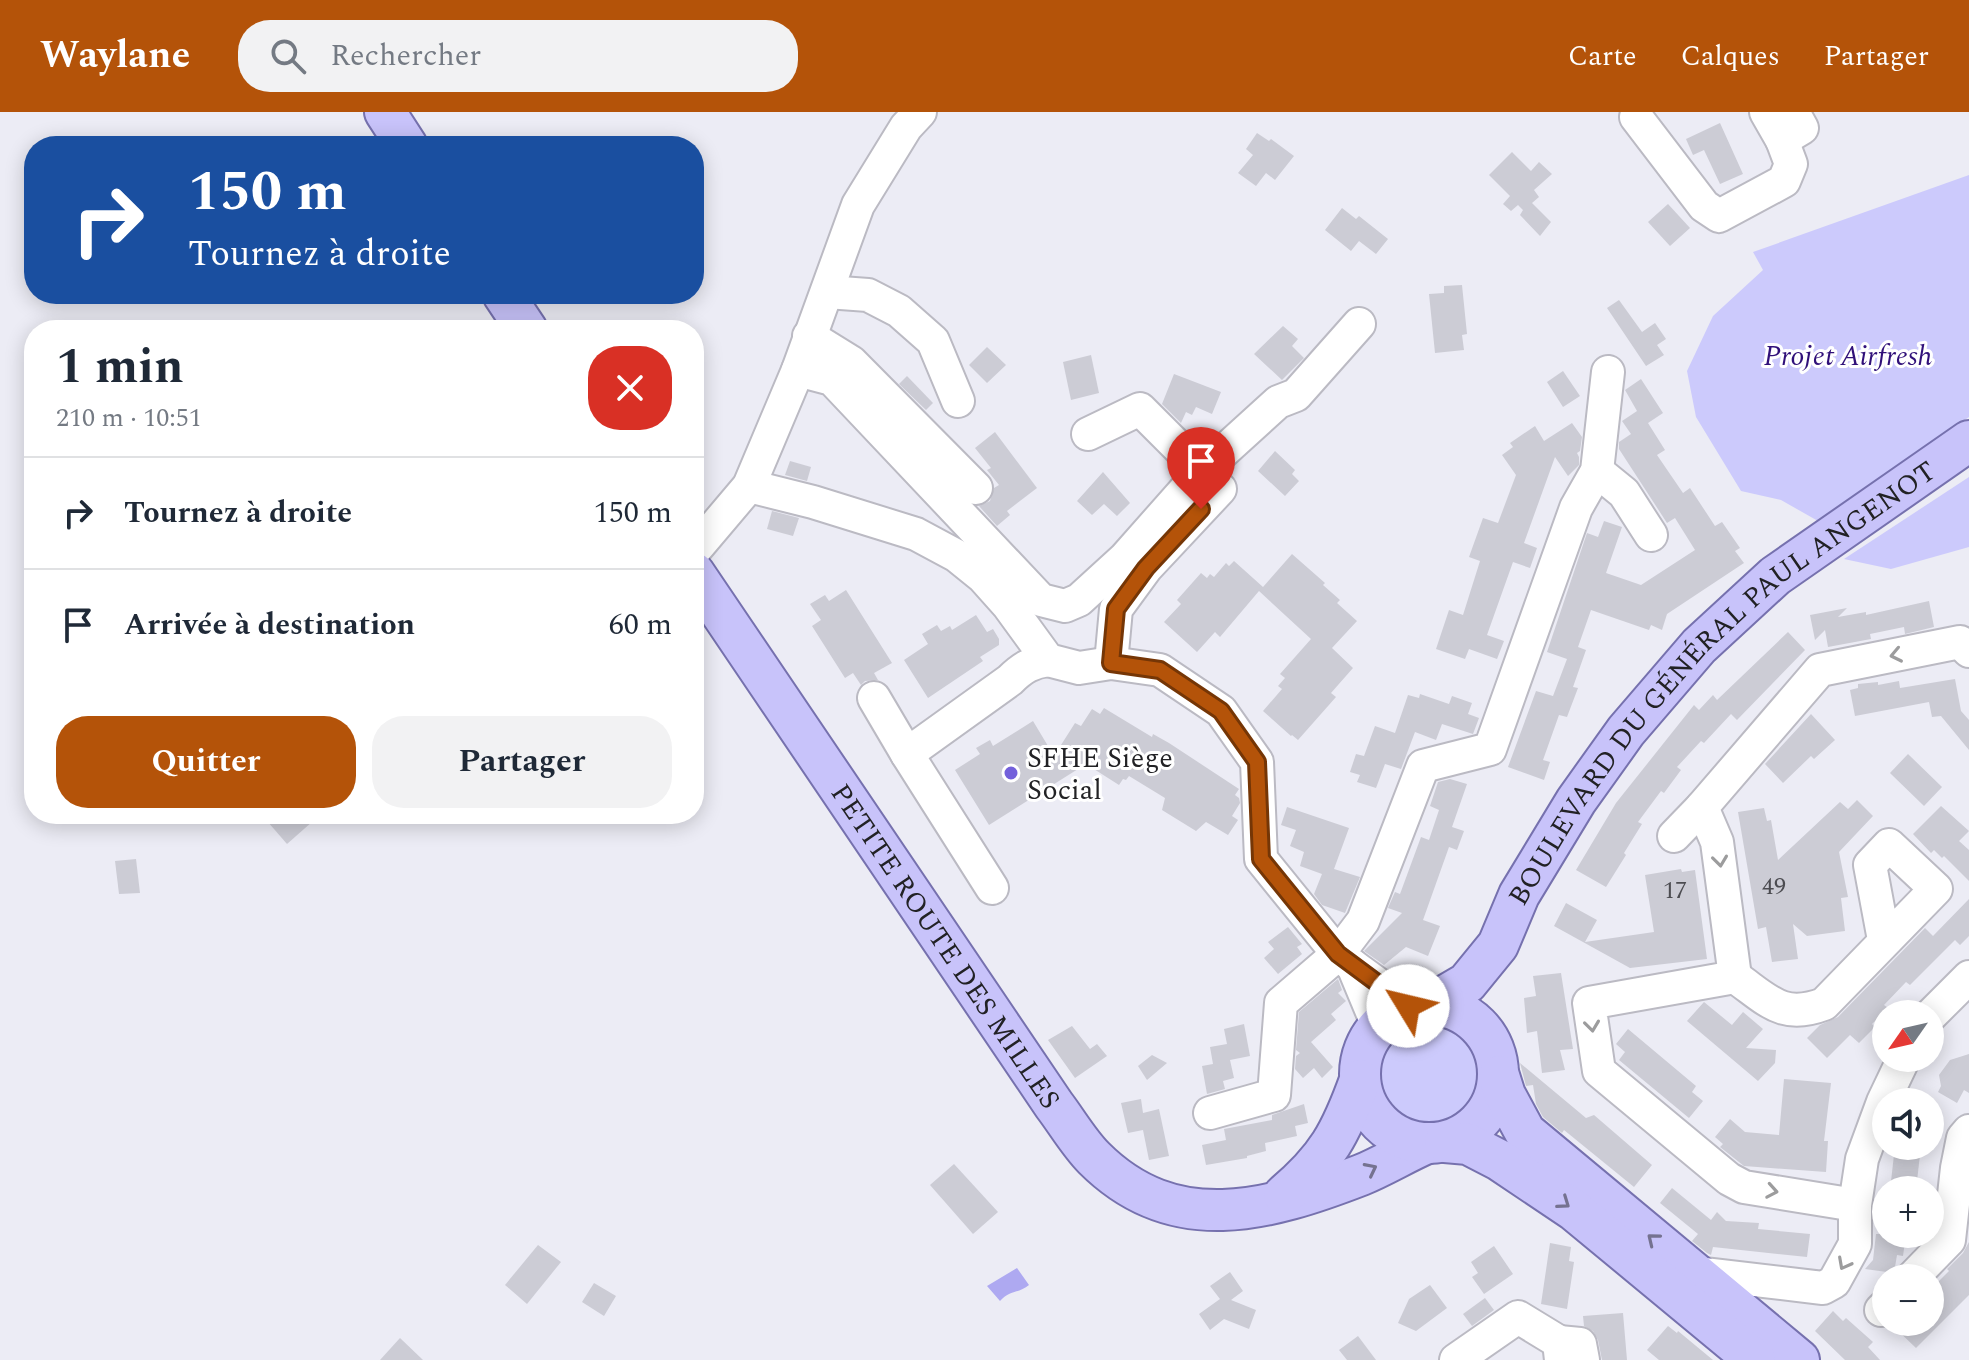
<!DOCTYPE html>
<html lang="fr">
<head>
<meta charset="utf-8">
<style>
	:root { --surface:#fff; --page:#f2f2f3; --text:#1f2937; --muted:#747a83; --line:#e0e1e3; --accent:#b45309 }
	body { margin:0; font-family:Spectral,serif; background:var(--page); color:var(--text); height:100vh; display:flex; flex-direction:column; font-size:30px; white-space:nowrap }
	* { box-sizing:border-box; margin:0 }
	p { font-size:26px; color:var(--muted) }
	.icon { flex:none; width:44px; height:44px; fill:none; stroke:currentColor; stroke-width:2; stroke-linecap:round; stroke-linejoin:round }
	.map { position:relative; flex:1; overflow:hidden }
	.side { position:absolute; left:24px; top:208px; width:680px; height:504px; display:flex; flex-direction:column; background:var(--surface); border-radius:32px; box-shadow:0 4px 20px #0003 }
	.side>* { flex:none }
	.banner { position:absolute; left:24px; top:24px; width:680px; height:168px; border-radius:32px; box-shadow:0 4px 20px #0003; background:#1a4fa0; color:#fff; overflow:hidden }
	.needle { width:52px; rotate:236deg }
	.tools { position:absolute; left:1872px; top:888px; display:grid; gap:16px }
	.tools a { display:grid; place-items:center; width:72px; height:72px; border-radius:50%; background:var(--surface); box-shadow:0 4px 20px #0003; font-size:40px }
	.pin { position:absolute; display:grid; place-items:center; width:68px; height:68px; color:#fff; margin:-82px -34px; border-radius:50% 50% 50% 0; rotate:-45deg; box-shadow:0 0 8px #0007 }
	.pin .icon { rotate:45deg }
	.me { position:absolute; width:88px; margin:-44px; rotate:306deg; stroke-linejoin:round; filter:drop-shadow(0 0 6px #0008) }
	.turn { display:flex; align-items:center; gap:28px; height:168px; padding:0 32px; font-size:36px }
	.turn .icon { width:104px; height:104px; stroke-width:2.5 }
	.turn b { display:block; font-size:56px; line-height:68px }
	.round { display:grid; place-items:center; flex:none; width:84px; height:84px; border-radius:32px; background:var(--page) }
	.overview { display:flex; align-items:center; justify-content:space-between; height:136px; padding:0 32px }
	h1 { font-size:48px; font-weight:700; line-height:60px }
	.primary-button { display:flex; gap:16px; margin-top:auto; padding:16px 32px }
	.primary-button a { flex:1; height:92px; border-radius:32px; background:var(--accent); color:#fff; font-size:32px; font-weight:700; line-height:92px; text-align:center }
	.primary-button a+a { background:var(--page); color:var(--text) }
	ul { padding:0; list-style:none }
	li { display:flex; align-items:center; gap:24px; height:112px; padding:0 32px; border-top:2px solid var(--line) }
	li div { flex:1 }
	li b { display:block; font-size:30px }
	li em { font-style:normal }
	header { display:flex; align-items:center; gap:48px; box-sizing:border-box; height:112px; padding:0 40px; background:var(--accent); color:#fff }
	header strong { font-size:38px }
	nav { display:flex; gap:44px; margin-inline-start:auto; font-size:28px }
	.search { width:560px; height:72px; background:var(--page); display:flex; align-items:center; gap:20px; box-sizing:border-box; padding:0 28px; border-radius:32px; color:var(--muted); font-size:30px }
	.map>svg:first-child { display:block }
	.green { fill:#cccafc }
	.water { fill:#aea9f1 }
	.building { fill:#ccccd5 }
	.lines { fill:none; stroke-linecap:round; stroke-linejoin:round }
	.minor-casing { stroke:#bbbac3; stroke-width:36 }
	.major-casing { stroke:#7671ae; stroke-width:44 }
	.minor { stroke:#fff; stroke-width:32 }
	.major { stroke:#c8c3fa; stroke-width:40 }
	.oneway { stroke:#9c9c9d }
	.oneway2 { stroke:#757290 }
	.route-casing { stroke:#753606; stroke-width:20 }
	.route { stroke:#b45309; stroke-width:14 }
	.poi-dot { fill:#7360db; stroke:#fff; stroke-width:3 }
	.labels { text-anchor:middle; stroke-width:6; stroke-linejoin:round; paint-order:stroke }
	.number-label { font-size:24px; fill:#4c4c51 }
	.park-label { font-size:28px; font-style:italic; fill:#301079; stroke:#fff }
	.street-label { font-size:28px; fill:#222225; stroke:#fff }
	.poi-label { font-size:28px; fill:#222225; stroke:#fff; text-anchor:start }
</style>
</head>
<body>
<header>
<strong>Waylane</strong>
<div class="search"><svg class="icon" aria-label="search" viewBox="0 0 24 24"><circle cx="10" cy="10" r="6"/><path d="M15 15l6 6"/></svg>Rechercher</div>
<nav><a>Carte</a><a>Calques</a><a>Partager</a></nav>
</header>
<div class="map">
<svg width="1969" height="1248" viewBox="0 0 1969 1248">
	<rect width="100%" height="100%" fill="#ececf5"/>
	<!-- green -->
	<g class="green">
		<path d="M1969,63v242l-151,104 -37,-21 -40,-9 -45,-74 -9,-46 26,-55 50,-46 -10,-18z"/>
		<path d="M1969,365v70l-78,22 -47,-10z"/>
		<circle cx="1427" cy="961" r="54"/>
	</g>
	<!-- water -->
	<path class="water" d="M1017,1156l12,17c-9,8 -19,5 -29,16l-13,-15z"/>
	<!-- building -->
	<g class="building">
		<path d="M1720,11l23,51 -23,10 -16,-34 -11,5 -7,-16z"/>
		<path d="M1257,21l12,8 2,-2 23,17 -19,24 -9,-7 -10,13 -18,-13 15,-18 -7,-6z"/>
		<path d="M1512,40l19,19 8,-9 13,12 -18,16 5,7 -7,6 19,19 -11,14 -20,-21 3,-5 -5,-5 -7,6 -8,-7 7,-8 -21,-21z"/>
		<path d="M1668,92l22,24 -20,18 -22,-24z"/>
		<path d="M1342,96l14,11 3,-3 29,23 -12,15 -17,-13 -8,10 -26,-21z"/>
		<path d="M1462,173l5,49 -5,1 2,15 -29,3 -6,-59 15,-1v-7z"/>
		<path d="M1619,188l23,32 13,-9 11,16 -9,6 7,10 -18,11 -39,-58z"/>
		<path d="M1283,214l15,13 -6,7 12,12 -22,22 -28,-26z"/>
		<path d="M987,235l19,18 -19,18 -18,-18z"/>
		<path d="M1091,243l8,38 -28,7 -8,-38z"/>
		<path d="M1563,259l17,25 -17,11 -16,-25z"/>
		<path d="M1174,262l47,18 -9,22 -16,-7 -4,8 -6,-3 -5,11 -19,-19z"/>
		<path d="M907,264l26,27 -7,7 -27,-26z"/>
		<path d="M1641,267l22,34 -15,10 17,27 -8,5 26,38 7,-5 25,38 7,-4 18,26 -5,3 9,12 -77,51 -5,16 -11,-5 -2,5 -58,-20 -13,37 8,3 -13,37 5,1 -11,29 -8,-2 -16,45 7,2 -6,18 -36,-13 28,-76 17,5 14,-37 -20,-7 40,-119 11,4 6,-16 18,6 -16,46 35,12 54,-35 -20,-32 -8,5 -48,-74v-7l12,-8 -9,-13 15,-10 -12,-21z"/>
		<path d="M1572,311l10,14 -2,14 -3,2 2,4v8l-11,11 -13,-19 -31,86 13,5 -7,20 -17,-6 -26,73 17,6 -7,18 -28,-10 -4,10 -29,-10 13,-39 14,5 17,-54 -11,-4 14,-39 15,5 18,-48 -14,-20 11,-8 -3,-4 25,-17 9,15z"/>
		<path d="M995,320l42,56 -30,23 3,4 -13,11 -18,-20 11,-5 4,-13 5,-3 -12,-15 4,-2 -16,-20z"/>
		<path d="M1275,339l20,19 -3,4 7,7 -14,15 -27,-25z"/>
		<path d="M790,349l21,6 -4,14 -22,-6z"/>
		<path d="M1103,360l27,31 -13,13 -13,-12 -12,11 -15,-14z"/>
		<path d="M772,399l27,7 -6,18 -26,-7z"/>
		<path d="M1292,442l33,29 -2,2 17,15 -3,3 20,18 -25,27 21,20 -22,25 5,4 -38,43 -6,-5 -1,1 -28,-25 19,-22 -4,-3 7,-8 -5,-4 31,-35 -52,-48 -39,46 -5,-5 -18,20 -33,-30 17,-18 -4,-4 24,-27 6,5 3,-4 4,3 12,-14 3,3 5,-5 29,26z"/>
		<path d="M846,478l46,73 -18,10 4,7 -13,1 -4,4 -8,-12 -8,5 -33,-52 9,-6 -11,-16 15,-9 4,6z"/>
		<path d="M1929,489l5,26 -29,7 -1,-7 -34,7 1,5 -43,8 -3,-17 -10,10 -5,-25 37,-7 -9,9 28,-5v3z"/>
		<path d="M976,503l11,17 6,-3 6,10v6l-19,12 3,4 -55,37 -24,-38 24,-16 -6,-10 15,-9 4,6 9,-5 2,4z"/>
		<path d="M1788,520l17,18 -68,70 -6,-6 -27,29 -3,-2 -24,26 4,3 -17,23 -3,-2 -23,31 4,2 -18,29 2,2 -20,32 -30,-17 40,-67 78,-98 5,5 14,-15 4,5z"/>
		<path d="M1955,567l6,32 8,9v30l-28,-34 -9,1 -3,-15 -74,14 -5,-26 8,-2v-4l20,-2v3l21,-4 1,7z"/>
		<path d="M1420,582l29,10 3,-8 20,7 -4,11 11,4 -6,16 -31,-10 -6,16 -21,-8 -14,37 -16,-5 -9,24 -19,-6 3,-7 -10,-3 6,-18 8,2 11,-30 20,7 13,-38 11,3z"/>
		<path d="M1104,596l48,29 1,-3 16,9 70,46 -4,6 4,3 1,5 -8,13 6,4 -10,15 -22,-13 -10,9 -34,-21 3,-12 -36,-22 -3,4 -3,-1 -4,6 -33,-21 -97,61 -34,-55 25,-16 -4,-6 14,-8 3,6 40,-25 21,35 21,-33 6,3 11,-17 8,5z"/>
		<path d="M1811,602l24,26 -21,19 -3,-3 -28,27 -18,-19z"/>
		<path d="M1908,642l34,33 -18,19 -34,-33z"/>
		<path d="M1450,667l17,5 -15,43 12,4 -7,19 -8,-3 -26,73 17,6 -12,30 -22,-9 -22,18 -20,-14 38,-38 -14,-5 7,-16 5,2 21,-57 8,3 10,-30 -9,-4 8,-24z"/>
		<path d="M1857,688l16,16 -34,36 9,45 -7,1 4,33 -38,5 -14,-12 5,35 -26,3 -6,-35 -8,2 -20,-117 26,-4 3,13 4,-1 7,40 62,-58 8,7z"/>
		<path d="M1941,694l28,25 -10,10 10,9v31l-25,-25 -2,2 -8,-8 -3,3 -18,-19z"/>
		<path d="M1287,695l62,21 -15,41 26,8 -15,36 -23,-8 -8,-11 8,-20 -22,-8 4,-14 -14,-6 6,-16 -15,-5z"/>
		<path d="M261,702h60l-34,30z"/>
		<path d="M136,747l4,34 -21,1 -4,-33z"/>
		<path d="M1681,757l1,3 13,-2 12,89 -77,9 -76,-42 12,-23 31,17 -12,22 69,-10 -9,-57z"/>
		<path d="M1969,787v37l-9,9 -5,-5 -45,45 -4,-3 -22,23 4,3 -16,16 3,3 -16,16 -9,-8 -23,23 -20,-20 13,-13 18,-8 87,-89 8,8z"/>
		<path d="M1288,815l14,17 -5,3 5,7 -24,20 -14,-16 10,-9 -6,-7z"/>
		<path d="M1561,861l12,76 -13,1 5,20 -23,3 -5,-42 -10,2 -3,-35 12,-2 -3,-20z"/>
		<path d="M1338,867l4,11 -4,3 8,8 -15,13 5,6 -25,22 22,25 -11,11 -8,-10 -11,10 -8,-9 1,-13 4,-3 -4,-3 3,-38z"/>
		<path d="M1704,890l28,23 11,-13 20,17 -17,19 30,2 -1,13 -17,18 -71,-60z"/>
		<path d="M1244,912l6,32 -20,4 4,18 -11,3 2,8 -18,5 -5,-28 11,-2 -3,-17 17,-3 -3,-15z"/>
		<path d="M1072,914l18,23 7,-5 10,12 -32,22 -27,-38z"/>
		<path d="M1628,917l68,57 -4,6 11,9 -14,17 -70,-58 6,-8 -9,-8z"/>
		<path d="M1969,942v39l-5,-3 -7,13 -19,-11 3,-6 -2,-11 11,-15z"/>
		<path d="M1152,943l15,8 -20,17 -9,-14z"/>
		<path d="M1520,951l66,55 8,-3 58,50 -18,22 -70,-57 -2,3 -19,-16 -7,-13 -3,-19 -7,1z"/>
		<path d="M1784,967l47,4 -7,58h4l-2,31 -82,-6 -24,-19 3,-3 -8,-7 15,-18 15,13 34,3z"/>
		<path d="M1141,987l2,14 16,-4 10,47 -20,4 -6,-30 -15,3 -7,-30z"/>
		<path d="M1304,992l4,19 -13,3 2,10 -32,7 1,8 -19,5v2l-41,7 -4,-20 24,-5 -2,-11 48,-9v-5z"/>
		<path d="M1895,1034h26l-5,44h-26z"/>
		<path d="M954,1052l44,48 -25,22 -43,-49z"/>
		<path d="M1672,1076l39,32 6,-8 9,9 33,2 -1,6 52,5 -3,23 -94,-10 -2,8 -4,-2 -15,-12 6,-7 -38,-31z"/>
		<path d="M1876,1122h30l-3,22 -6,-1 -3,18 -29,-4 8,-9z"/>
		<path d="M1969,1130v53l-53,53 -24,-23 4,-3h34v-32l19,-19 -2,-2 16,-16z"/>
		<path d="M1550,1131l21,4 -2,14 5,1 -7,47 -26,-5z"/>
		<path d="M538,1133l23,17 -34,42 -22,-19z"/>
		<path d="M1494,1134l19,28 -29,20 -12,-17 6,-4 -7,-11z"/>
		<path d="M1230,1160l13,19 -12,9 25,10 -7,19 -25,-10 -14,11 -11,-16 21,-15 -10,-13z"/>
		<path d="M594,1171l22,13 -12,20 -22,-14z"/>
		<path d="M1430,1173l17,23 -31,23 -18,-8 11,-24z"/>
		<path d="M1485,1186l9,12 -22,16 -9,-12z"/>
		<path d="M1833,1199l10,10 3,-3 27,24 -5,5 12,13h-35l-30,-29z"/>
		<path d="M1623,1201l4,47h-25l-4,-20 -5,-9 -9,-5 -1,-10z"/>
		<path d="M1668,1214l9,7 1,-2 35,29h-54l-12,-10z"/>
		<path d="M1358,1224l18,24h-29l-8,-10z"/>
		<path d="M400,1226l23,22h-43z"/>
	</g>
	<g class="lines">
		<!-- minor casing -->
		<g class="minor-casing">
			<g id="minor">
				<path d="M1766,0l16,28 20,-12 -9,-16"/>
				<path d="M1636,5l68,89 15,10 65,-35 7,-17 -9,-24"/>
				<path d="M827,180l41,3 31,16 34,30 25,60"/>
				<path d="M809,224l42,26 125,126"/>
				<path d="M798,258l34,9 209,221 24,6 14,-6 46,-42 77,-87 76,-69 18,-7 63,-71"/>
				<path d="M1088,322l52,-25 62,62"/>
				<path d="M1597,359l27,22 27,42"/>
				<path d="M749,374l64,16 103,32 41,22 26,21 25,28 40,55 31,8 32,-5 49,7 61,41 36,51 4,97 77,95 15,12"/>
				<path d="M694,439l55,-65 49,-116 60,-165 48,-78 14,-15"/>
				<path d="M1111,551l5,-54 30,-41 74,-79"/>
				<path d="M874,586l33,56"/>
				<path d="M1674,724l28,-29"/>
				<path d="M992,776l-85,-134 103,-74c12,-12 22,-18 38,-20"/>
				<path d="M1735,865c33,23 47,43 89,27l112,-115 -47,-44 -19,20 14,75"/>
				<path d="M1930,904l39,-39"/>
				<path d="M1378,914l-25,-60 55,40"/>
				<path d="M1210,1001l64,-18 7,-92 57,-49 25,-33 60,-155 67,-17 86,-241 21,-37 11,-99"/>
				<path d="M1855,1093l-111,-18 -15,-8 -130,-108 -10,-68 146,-26 -18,-135 -15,-35 118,-137 140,-28 9,9"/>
				<path d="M1695,1161l128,15 11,-6 21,-38v-39l7,-46 21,-57 21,-44"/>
				<path d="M1912,1166l37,-38 8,-72 6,-30 6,-7"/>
				<path d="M1881,1198l5,-5"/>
				<path d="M1456,1248l62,-43 41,25"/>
				<path d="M1561,1248l-2,-18 21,2 3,16"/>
			</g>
		</g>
		<!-- major casing -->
		<g class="major-casing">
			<g id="major">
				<path d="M385,0l22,34"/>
				<path d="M503,182l24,36"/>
				<path id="s1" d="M694,461l360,532c13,17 25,38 40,53 80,80 174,53 267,17 22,-9 43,-22 66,-32"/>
				<path id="s2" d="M1431,892l36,-21 31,-38 21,-50 57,-94 50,-70 73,-85 76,-70 194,-135"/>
				<circle cx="1429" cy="962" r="69"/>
				<path d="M1499,964l6,19 20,37 274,228"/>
				<path d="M1445,1030l23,2 31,16 76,51 180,149"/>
				<path d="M1284,1083c43,-36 57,-62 76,-115"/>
			</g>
		</g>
		<!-- minor -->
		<use href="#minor" class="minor"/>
		<!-- major -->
		<use href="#major" class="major"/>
	</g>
	<!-- one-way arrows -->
	<defs><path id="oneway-chevron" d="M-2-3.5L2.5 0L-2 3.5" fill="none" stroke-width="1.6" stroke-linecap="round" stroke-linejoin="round" transform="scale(2)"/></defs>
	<g class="oneway">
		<use href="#oneway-chevron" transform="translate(1896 543) rotate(168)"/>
		<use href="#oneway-chevron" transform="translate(1720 749) rotate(83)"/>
		<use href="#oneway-chevron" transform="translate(1592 914) rotate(83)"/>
		<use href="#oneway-chevron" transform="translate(1772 1079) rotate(10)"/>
		<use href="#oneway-chevron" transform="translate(1844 1152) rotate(118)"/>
	</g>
	<g class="oneway2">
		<use href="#oneway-chevron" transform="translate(1371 1057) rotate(-27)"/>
		<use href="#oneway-chevron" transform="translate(1564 1091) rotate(35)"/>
		<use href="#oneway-chevron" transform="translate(1653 1127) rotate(-141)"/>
	</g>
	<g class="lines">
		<!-- route casing -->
		<g class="route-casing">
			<path id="route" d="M1201,397l-55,59 -30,41 -5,54 49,7 61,41 36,51 4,97 77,95 70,52"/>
		</g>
		<!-- route -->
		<use href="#route" class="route"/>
	</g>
	<!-- markers -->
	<circle class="poi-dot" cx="1011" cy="661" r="8"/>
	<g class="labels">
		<!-- number labels -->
		<g class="number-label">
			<text x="1774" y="782">49</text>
			<text x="1675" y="786">17</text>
		</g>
		<!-- park labels -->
		<g class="park-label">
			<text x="1848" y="253">Projet Airfresh</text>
		</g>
		<!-- street labels -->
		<g class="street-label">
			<text dy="10" stroke="none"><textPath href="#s2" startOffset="442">BOULEVARD DU GÉNÉRAL PAUL ANGENOT</textPath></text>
			<text dy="10" stroke="none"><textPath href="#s1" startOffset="450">PETITE ROUTE DES MILLES</textPath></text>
		</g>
		<!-- poi labels -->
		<g class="poi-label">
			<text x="1027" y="655">SFHE Siège<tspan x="1027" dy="32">Social</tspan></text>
		</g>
	</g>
</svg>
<div class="tools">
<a><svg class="needle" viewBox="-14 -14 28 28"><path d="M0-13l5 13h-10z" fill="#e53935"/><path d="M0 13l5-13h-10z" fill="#747a83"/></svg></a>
<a><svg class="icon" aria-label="sound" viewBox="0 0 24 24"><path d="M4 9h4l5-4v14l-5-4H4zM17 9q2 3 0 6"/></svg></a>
<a>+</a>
<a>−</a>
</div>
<div class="pin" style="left:1201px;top:397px;background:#d93025"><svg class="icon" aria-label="arrive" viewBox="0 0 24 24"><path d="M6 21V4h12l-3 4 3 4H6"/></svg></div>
<svg class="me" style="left:1408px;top:894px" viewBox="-20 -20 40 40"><circle r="19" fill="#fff"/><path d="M0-13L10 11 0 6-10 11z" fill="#b45309"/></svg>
<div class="banner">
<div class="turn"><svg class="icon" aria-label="right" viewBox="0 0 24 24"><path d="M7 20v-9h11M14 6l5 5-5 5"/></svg><div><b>150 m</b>Tournez à droite</div></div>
</div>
<section class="side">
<div class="overview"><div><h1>1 min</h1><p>210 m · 10:51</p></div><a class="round" style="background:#d93025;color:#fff"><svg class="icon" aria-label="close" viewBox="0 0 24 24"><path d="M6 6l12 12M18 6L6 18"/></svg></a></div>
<ul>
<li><svg class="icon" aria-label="right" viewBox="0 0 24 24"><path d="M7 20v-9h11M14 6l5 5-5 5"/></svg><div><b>Tournez à droite</b></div><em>150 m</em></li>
<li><svg class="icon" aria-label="arrive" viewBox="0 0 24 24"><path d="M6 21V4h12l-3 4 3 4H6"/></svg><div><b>Arrivée à destination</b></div><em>60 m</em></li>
</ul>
<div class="primary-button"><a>Quitter</a><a>Partager</a></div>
</section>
</div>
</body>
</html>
